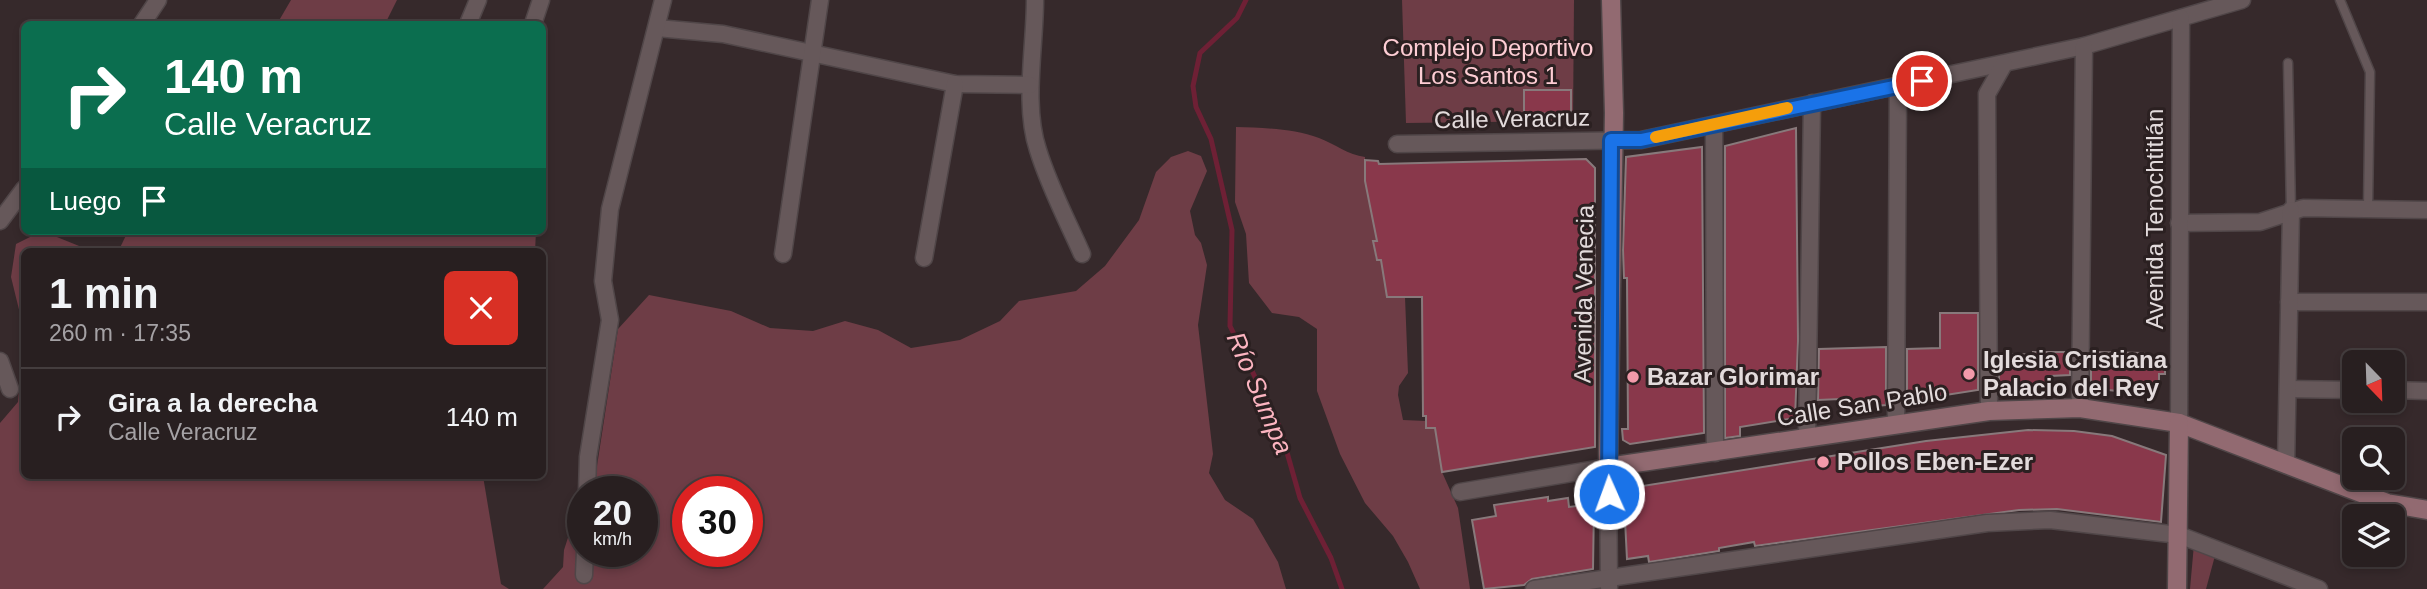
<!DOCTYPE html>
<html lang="es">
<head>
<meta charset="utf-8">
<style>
	:root { --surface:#281f20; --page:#302729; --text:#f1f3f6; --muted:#a5a2a5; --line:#443d3e }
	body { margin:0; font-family:Helvetica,sans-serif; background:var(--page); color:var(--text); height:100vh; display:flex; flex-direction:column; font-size:26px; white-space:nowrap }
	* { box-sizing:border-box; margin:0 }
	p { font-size:23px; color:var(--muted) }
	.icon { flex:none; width:38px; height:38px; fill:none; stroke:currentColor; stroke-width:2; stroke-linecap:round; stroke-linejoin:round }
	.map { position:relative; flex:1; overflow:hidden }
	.sheet { position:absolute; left:21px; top:248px; width:525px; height:231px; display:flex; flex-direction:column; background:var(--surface); border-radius:10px; box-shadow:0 4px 10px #0003,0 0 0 2px var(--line) }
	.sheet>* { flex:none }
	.guide { position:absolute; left:21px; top:21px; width:525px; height:214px; border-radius:10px; box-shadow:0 4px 10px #0003,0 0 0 2px var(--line); background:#0b6e4f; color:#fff; overflow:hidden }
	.needle { width:46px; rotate:157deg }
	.tools { position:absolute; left:2342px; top:350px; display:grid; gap:14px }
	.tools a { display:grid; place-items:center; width:63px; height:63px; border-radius:10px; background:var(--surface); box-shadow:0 4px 10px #0003,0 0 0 2px var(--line); font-size:35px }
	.speed { position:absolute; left:567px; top:476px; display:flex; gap:14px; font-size:35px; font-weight:700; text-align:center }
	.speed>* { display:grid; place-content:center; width:91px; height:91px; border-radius:50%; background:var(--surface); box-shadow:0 4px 10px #0003,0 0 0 2px var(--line); line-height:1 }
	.speed small { font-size:18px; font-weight:400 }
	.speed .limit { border:10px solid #d22; background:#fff; color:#111 }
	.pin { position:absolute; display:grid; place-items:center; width:60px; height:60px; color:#fff; margin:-30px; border:4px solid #fff; border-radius:50%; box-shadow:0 2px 7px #0007 }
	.me { position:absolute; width:77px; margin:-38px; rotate:358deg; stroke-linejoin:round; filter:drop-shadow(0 0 5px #0008) }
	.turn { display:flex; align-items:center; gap:24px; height:147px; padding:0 28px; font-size:32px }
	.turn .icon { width:91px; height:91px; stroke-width:2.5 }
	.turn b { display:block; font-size:49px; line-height:60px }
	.then { display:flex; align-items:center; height:66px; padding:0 28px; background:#0003; gap:14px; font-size:26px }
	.round { display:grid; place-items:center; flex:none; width:74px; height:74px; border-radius:10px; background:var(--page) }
	.head { display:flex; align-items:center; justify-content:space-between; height:119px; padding:0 28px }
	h1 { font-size:42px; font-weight:700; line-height:52px }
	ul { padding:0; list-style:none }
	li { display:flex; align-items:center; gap:21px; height:98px; padding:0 28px; border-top:2px solid var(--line) }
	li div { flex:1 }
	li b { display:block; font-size:26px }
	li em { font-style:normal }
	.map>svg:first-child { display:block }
	.green { fill:#6e3d46; fill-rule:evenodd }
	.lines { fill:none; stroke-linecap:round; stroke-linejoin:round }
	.stream { stroke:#6e2035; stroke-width:5 }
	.building { fill:#89384b; stroke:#88797b; stroke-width:2 }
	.lane-casing { stroke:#504648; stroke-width:11 }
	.street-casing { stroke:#504648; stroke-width:19 }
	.secondary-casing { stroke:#504648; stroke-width:21 }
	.lane { stroke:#66585a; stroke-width:8 }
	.street { stroke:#66585a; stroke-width:16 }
	.secondary { stroke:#926a71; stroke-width:18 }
	.route-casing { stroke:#114b97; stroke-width:18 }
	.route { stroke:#1a73e8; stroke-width:12 }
	.slow { stroke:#f59e0b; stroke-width:12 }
	.poi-dot { fill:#f39aaa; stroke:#2b2021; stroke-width:2.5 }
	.labels { text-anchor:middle; stroke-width:6; stroke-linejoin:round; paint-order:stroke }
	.park-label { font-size:24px; fill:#fecdd4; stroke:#2b2021 }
	.street-label { font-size:24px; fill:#e3dbdc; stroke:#2b2021 }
	.poi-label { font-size:24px; font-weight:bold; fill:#e3dbdc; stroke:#2b2021; text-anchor:start }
	.water-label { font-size:26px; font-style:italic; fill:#fcb4c0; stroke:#2b2021 }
</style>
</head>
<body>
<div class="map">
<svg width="2427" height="589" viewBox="0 0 2427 589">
	<rect width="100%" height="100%" fill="#36292b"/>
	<!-- green -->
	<g class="green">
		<path d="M291,0h106l-12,24h-108z"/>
		<path d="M1402,0h172l-1,121 -167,2z"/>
		<path d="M1236,127c26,1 57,1 83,11 16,6 29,17 46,19v24l12,60 -4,1 3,17 5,1 6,36 18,1 3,76 -9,13 -1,9 5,25 23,1v7h9l7,44 16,36 12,81h-50l-12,-27 -15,-26 -28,-33 -25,-49 -23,-63v-62l-18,-12 -27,-4 -23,-30 -3,-49 -11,-32z"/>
		<path d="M1188,151l13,5 6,15 -17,40 5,24 6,8 6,22 -9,60 15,129 -4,19 16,27 28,19 25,43 8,27h-743l20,-22 1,-17 10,-31 9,-12v44h59v-59h-49l25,-163 31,-34 82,16 39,17 43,3 32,-10 33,9 33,18 49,-8 40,-19 19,-20 57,-10 29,-25 34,-46 17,-48 15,-15zM688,492h59v59h-59z"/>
		<path d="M42,231l52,21h-70v224h459l18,108 8,5h-509v-166l18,-21 6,-72 -13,-53 5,-33z"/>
		<path d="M128,231h408l-1,21h-417z"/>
		<path d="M2194,544l22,8 -10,37h-16z"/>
	</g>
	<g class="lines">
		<!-- stream -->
		<path class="stream" d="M1246,0l-9,18 -37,35 -7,33 3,21 15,32 21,91 -2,96 50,102 20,70 31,60 11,31"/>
	</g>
	<!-- building -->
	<g class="building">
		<path d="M1524,90h47v23l-47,1z"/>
		<path d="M1796,128l2,213 -3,77 -55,9v9l-15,2v-292z"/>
		<path d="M1702,147l2,286 -74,11 -7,-4 -1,-11h6l-1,-151h-3l-1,-28 3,-93z"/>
		<path d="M1586,159l9,9v279l-153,25 -7,-44h-9v-12h-3l-1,-119h-35l-6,-37h-4l-4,-19h4l-12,-60v-21l13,1 1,3z"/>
		<path d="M1940,313h38v77l-71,11v-52l33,-1z"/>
		<path d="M1886,347v58l-46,4v-10l-22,1 1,-51z"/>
		<path d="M2033,352h37v23l-20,1v11h-51v-32l34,-1z"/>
		<path d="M2091,352l53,1 -1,6 22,-1v16h-6v12l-16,1v7l-52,-6z"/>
		<path d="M2028,430l46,1 38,5 54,19 -5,67 -104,-13 -38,1 -264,36 -1,-4 -35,6v3l-70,11 -1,-6 -21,3 -3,-59 14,-1 -2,-12 290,-46z"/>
		<path d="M1548,497v4l20,-3 1,9 25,-3 -1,65 -61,10 -8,6 -40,4 -12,-69 24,-4 -2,-11z"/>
	</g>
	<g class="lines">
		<!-- lane casing -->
		<g class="lane-casing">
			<g id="lane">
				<path d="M2340,0l30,72 -2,137"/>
				<path d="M2288,63l3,147"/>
			</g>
		</g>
		<!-- street casing -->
		<g class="street-casing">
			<g id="street">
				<path d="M1035,0c0,47 -12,105 3,150 11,36 29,70 44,104"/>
				<path d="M142,24l16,-24"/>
				<path d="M468,24l10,-24"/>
				<path d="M533,24l8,-24"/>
				<path d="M657,28l66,6 232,50 75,1"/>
				<path d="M1714,125l1,328"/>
				<path d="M1397,144l244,-4 443,-94 158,-46"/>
				<path d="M0,221l24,-32"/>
				<path d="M2179,223l81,-1 43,-14 124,2"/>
				<path d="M783,254l37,-254"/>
				<path d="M924,258l31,-174"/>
				<path d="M2289,302h138"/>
				<path d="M0,361l10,28"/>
				<path d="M2288,389l66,1"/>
				<path d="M2392,390l35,1"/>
				<path d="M2080,408l4,-362"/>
				<path d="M1989,411l-2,-317 17,-30"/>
				<path d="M1896,423l2,-337"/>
				<path d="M2179,423l2,-405"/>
				<path d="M1807,436l5,-333"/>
				<path d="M2286,465l5,-255"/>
				<path d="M587,492l1,-35 22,-137 -7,-39 7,-72 53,-209"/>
				<path d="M1460,492l148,-25 1,120"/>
				<path d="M584,575l1,-24"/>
				<path d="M1534,589l453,-66 63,-3 129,15 140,54"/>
			</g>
		</g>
		<!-- secondary casing -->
		<g class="secondary-casing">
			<g id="secondary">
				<path d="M1611,0l3,113 -6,354 381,-56 91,-3 99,15 208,80 40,7"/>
				<path d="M2177,589l2,-166"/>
			</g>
		</g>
		<!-- lane -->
		<use href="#lane" class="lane"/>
		<!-- street -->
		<use href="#street" class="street"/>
		<!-- secondary -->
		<use href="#secondary" class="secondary"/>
	</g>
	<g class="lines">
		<!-- route casing -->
		<g class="route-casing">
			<path id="route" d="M1609,494l2,-354h30l281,-59"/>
		</g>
		<!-- route -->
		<use href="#route" class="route"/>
		<!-- slow -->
		<path class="slow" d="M1656,137l131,-29"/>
	</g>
	<!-- markers -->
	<g class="poi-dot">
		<circle cx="1969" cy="374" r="7"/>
		<circle cx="1633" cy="377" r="7"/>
		<circle cx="1823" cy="462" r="7"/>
	</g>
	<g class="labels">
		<!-- park labels -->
		<g class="park-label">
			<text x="1488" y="56">Complejo Deportivo<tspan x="1488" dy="28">Los Santos 1</tspan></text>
		</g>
		<!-- street labels -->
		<g class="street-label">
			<text transform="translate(1512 119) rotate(-1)" y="8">Calle Veracruz</text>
			<text transform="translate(2155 219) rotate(-90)" y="8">Avenida Tenochtitlán</text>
			<text transform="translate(1584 294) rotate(-89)" y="8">Avenida Venecia</text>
			<text transform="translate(1862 405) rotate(-9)" y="8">Calle San Pablo</text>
		</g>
		<!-- poi labels -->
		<g class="poi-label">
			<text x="1983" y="368">Iglesia Cristiana<tspan x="1983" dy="28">Palacio del Rey</tspan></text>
			<text x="1647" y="385">Bazar Glorimar</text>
			<text x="1837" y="470">Pollos Eben-Ezer</text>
		</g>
		<!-- water labels -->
		<g class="water-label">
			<text transform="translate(1260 393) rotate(67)" y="9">Río Sumpa</text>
		</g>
	</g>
</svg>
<div class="tools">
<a><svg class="needle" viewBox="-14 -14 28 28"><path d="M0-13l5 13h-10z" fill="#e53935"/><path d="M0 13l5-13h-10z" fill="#a5a2a5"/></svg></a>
<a><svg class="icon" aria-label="search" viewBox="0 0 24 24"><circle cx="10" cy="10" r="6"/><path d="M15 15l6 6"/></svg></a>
<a><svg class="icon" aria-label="layers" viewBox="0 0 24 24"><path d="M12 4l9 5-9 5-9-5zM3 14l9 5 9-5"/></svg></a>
</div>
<div class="speed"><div>20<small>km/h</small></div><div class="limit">30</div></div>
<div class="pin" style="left:1922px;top:81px;background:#d93025"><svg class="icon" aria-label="arrive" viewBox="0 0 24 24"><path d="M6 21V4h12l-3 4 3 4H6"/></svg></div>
<svg class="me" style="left:1609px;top:494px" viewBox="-20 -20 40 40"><circle r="17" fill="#1a73e8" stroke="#fff" stroke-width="3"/><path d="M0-11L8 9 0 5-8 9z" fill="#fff"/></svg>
<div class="guide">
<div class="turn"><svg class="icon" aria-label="right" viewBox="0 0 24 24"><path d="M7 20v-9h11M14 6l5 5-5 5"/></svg><div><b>140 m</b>Calle Veracruz</div></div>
<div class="then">Luego<svg class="icon" aria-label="arrive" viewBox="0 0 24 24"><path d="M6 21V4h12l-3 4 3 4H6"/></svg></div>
</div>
<section class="sheet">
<div class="head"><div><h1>1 min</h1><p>260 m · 17:35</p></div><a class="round" style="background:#d93025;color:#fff"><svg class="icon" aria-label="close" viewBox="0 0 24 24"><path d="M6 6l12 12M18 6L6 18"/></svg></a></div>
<ul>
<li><svg class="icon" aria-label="right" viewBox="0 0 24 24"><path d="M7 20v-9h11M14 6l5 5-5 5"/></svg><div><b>Gira a la derecha</b><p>Calle Veracruz</p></div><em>140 m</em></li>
</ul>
</section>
</div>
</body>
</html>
